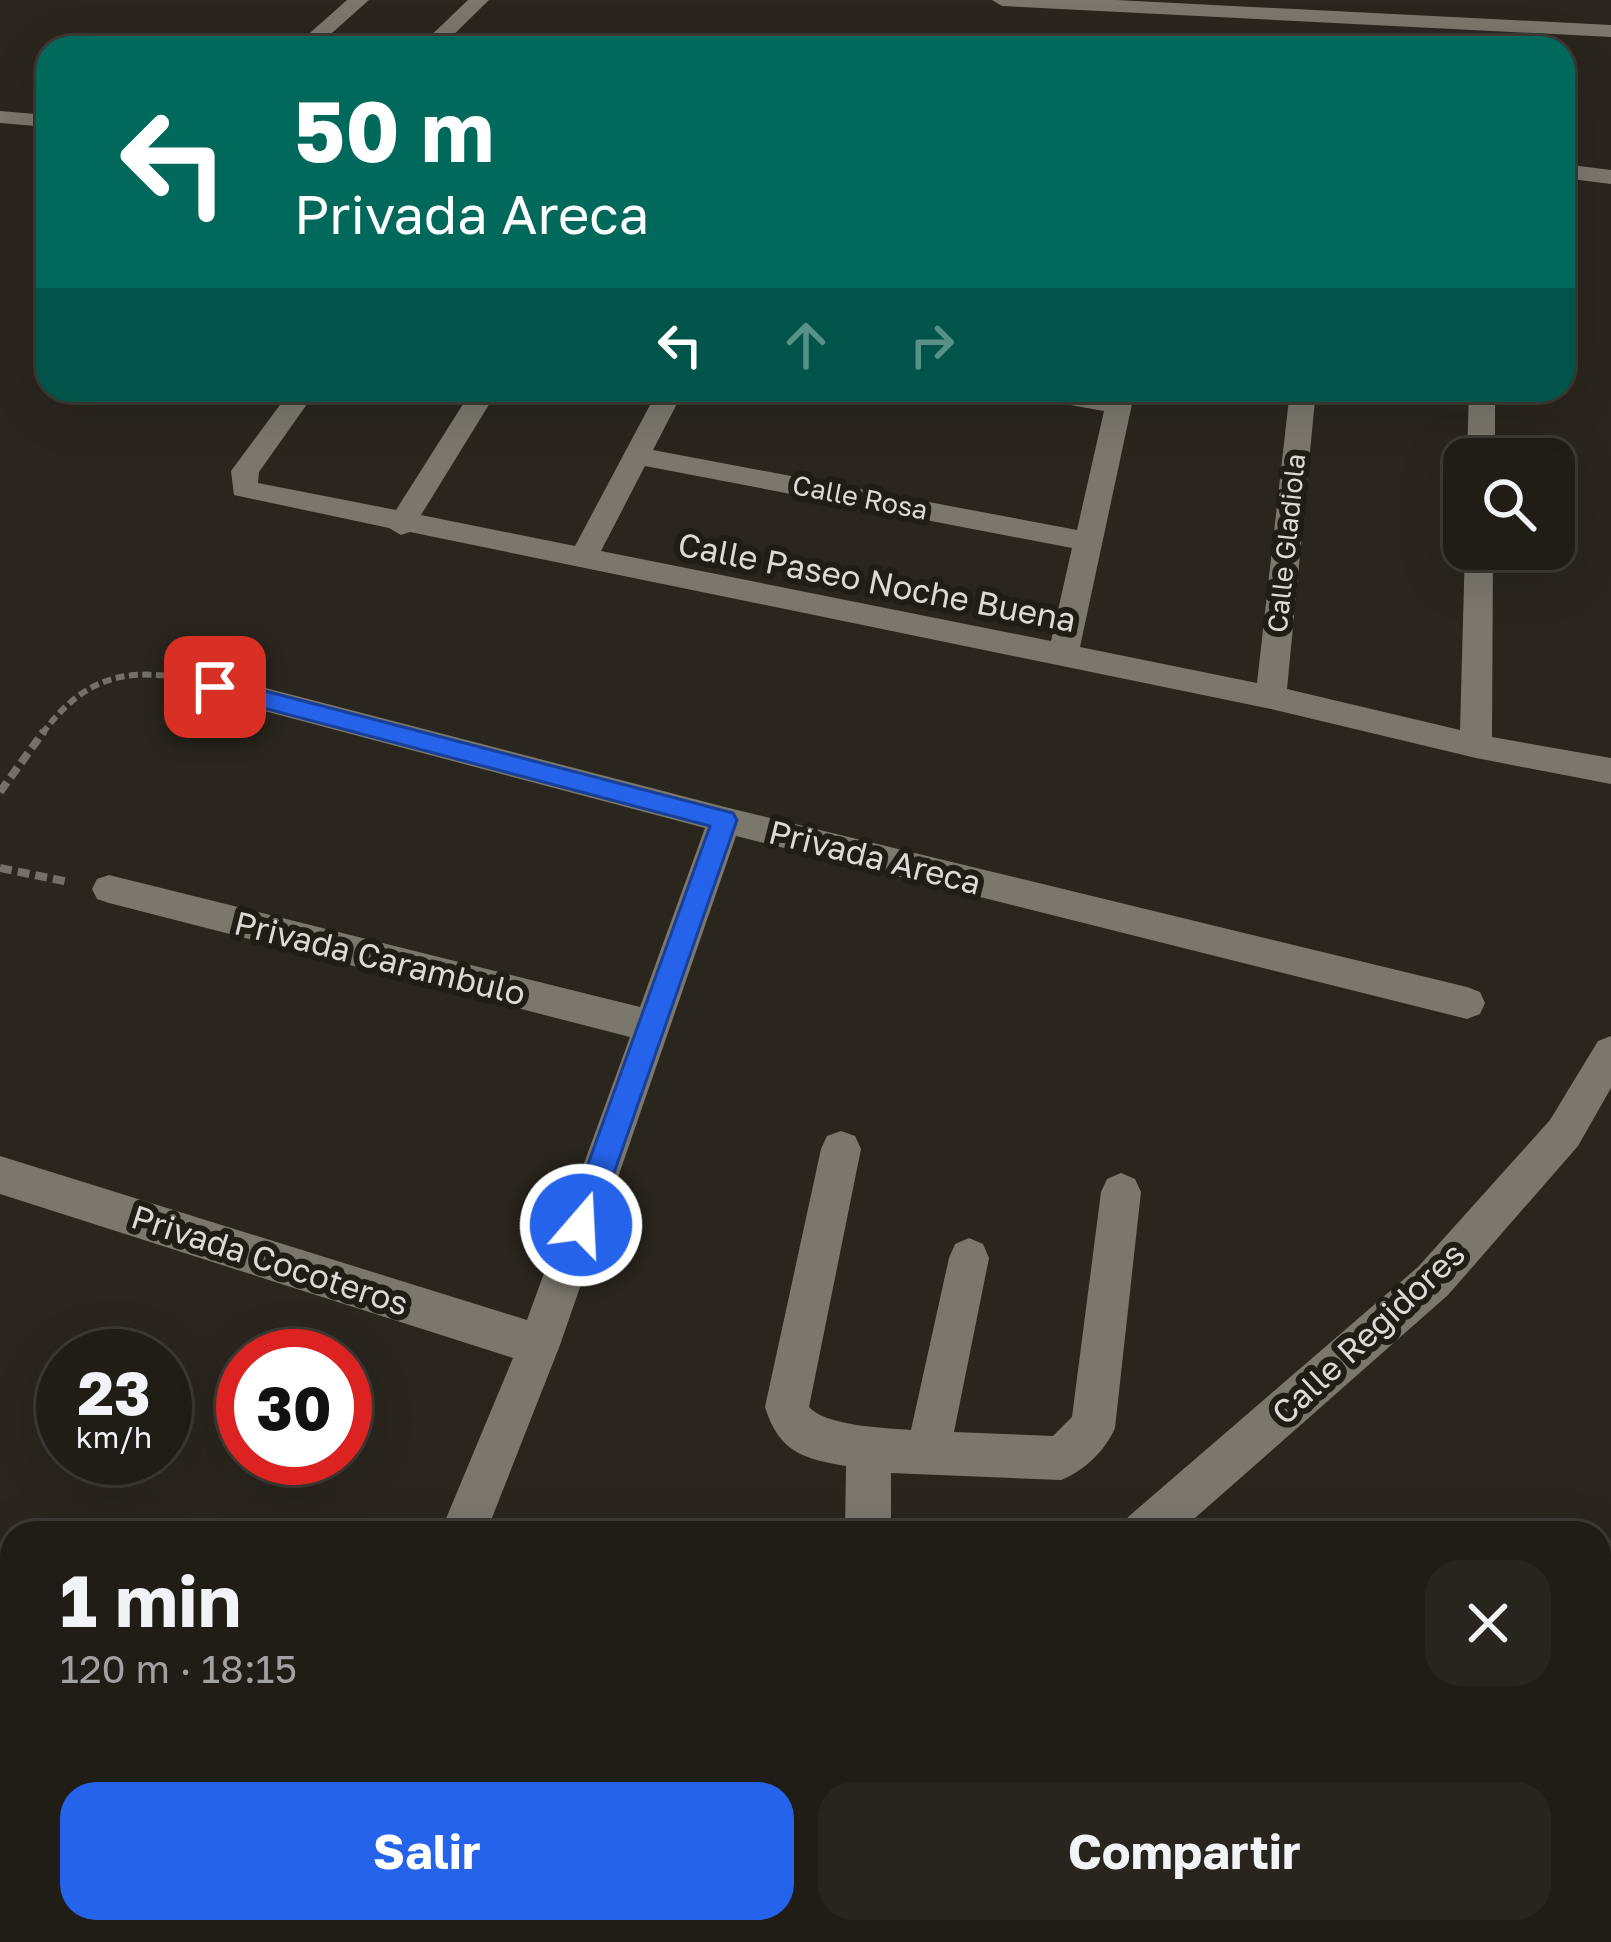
<!DOCTYPE html>
<html lang="es">
<head>
<meta charset="utf-8">
<style>
	:root { --surface:#201c16; --page:#28251f; --text:#f1f3f6; --muted:#a2a1a1; --line:#3d3a35; --accent:#2563eb }
	body { margin:0; font-family:"Golos Text",sans-serif; background:var(--page); color:var(--text); height:100vh; display:flex; flex-direction:column; font-size:45px; white-space:nowrap }
	* { box-sizing:border-box; margin:0 }
	p { font-size:39px; color:var(--muted) }
	.icon { flex:none; width:66px; height:66px; fill:none; stroke:currentColor; stroke-width:2; stroke-linecap:round; stroke-linejoin:round }
	.map { position:relative; flex:1; overflow:hidden }
	.panel { position:absolute; left:0px; top:1521px; width:1611px; height:423px; display:flex; flex-direction:column; background:var(--surface); border-radius:36px 36px 0 0; box-shadow:0 12px 48px #0002,0 0 0 3px var(--line) }
	.panel>* { flex:none }
	.top-card { position:absolute; left:36px; top:36px; width:1539px; height:366px; border-radius:36px; box-shadow:0 12px 48px #0002,0 0 0 3px var(--line); background:#00695c; color:#fff; overflow:hidden }
	.controls { position:absolute; left:1443px; top:438px; display:grid; gap:24px }
	.controls a { display:grid; place-items:center; width:132px; height:132px; border-radius:24px; background:var(--surface); box-shadow:0 12px 48px #0002,0 0 0 3px var(--line); font-size:60px }
	.speed { position:absolute; left:36px; top:1329px; display:flex; gap:24px; font-size:60px; font-weight:700; text-align:center }
	.speed>* { display:grid; place-content:center; width:156px; height:156px; border-radius:50%; background:var(--surface); box-shadow:0 12px 48px #0002,0 0 0 3px var(--line); line-height:1 }
	.speed small { font-size:30px; font-weight:400 }
	.speed .limit { border:18px solid #d22; background:#fff; color:#111 }
	.pin { position:absolute; display:grid; place-items:center; width:102px; height:102px; color:#fff; margin:-51px; border-radius:24px; box-shadow:0 6px 18px #0006 }
	.me { position:absolute; width:132px; margin:-66px; rotate:19deg; stroke-linejoin:round; filter:drop-shadow(0 0 9px #0008) }
	.turn { display:flex; align-items:center; gap:42px; height:252px; padding:0 60px; font-size:54px }
	.turn .icon { width:156px; height:156px; stroke-width:2.5 }
	.turn b { display:block; font-size:84px; line-height:102px }
	.lanes { display:flex; align-items:center; height:114px; padding:0 60px; background:#0003; justify-content:center; gap:60px; direction:ltr }
	.lanes .off { opacity:.35 }
	.round { display:grid; place-items:center; flex:none; width:126px; height:126px; border-radius:36px; background:var(--page) }
	.summary { display:flex; align-items:center; justify-content:space-between; height:204px; padding:0 60px }
	h1 { font-size:72px; font-weight:700; line-height:90px }
	.cta { display:flex; gap:24px; margin-top:auto; padding:24px 60px }
	.cta a { flex:1; height:138px; border-radius:36px; background:var(--accent); color:#fff; font-size:48px; font-weight:700; line-height:138px; text-align:center }
	.cta a+a { background:var(--page); color:var(--text) }
	.map>svg:first-child { display:block }
	.lines { fill:none; stroke-linecap:round; stroke-linejoin:round }
	.path-far1 { stroke:#747069; stroke-width:6; stroke-dasharray:9 4.5; stroke-linecap:butt }
	.path { stroke:#747069; stroke-width:8; stroke-dasharray:12 6; stroke-linecap:butt }
	.minor { fill:#7b776d; fill-rule:evenodd }
	.route { fill:#2563eb; stroke:#184099; stroke-width:3 }
	.labels { text-anchor:middle; stroke-width:12; stroke-linejoin:round; paint-order:stroke }
	.far-street-label { font-size:27px; fill:#dddad5; stroke:#201d15 }
	.street-label { font-size:33px; fill:#dddad5; stroke:#201d15 }
</style>
</head>
<body>
<div class="map">
<svg width="1611" height="1942" viewBox="0 0 1611 1942">
	<rect width="100%" height="100%" fill="#2a261e"/>
	<g class="lines">
		<!-- path-far1 -->
		<path class="path-far1" d="M42,734c37,-50 73,-66 134,-57"/>
		<!-- path -->
		<g class="path">
			<path d="M0,792l44,-61"/>
			<path d="M0,868l69,14"/>
		</g>
		<!-- minor -->
		<g class="minor">
			<path d="M347,0h22l-54,48h-22z"/>
			<path d="M468,0h21l-49,48h-22z"/>
			<path d="M992,0h124l495,25v12l-609,-31z"/>
			<path d="M0,111l48,4v12l-48,-4z"/>
			<path d="M1563,164l48,6v14l-48,-6z"/>
			<path d="M291,390h26l-58,82 -1,11 138,27 76,-120h26l-77,125 154,31 83,-156h26l-31,60 424,80 27,-119 -73,-13 -13,-8 90,5 1,-5h26l-55,257 177,36 33,-293h26l-29,299 173,41 5,-181h28l-1,188 119,21v26l-135,-26 -205,-49 -861,-177 -9,3 -12,-7 -155,-33 -3,-24zM645,466l427,82 -21,93 -450,-90z"/>
			<path d="M1469,390h26v69h-28z"/>
			<path d="M215,675l510,132 742,180 13,5 5,11 -5,11 -13,5 -731,-183 -176,509 -74,188h-46l73,-175 -513,-164v-38l527,164 103,-283 -521,-134 -12,-4 -5,-10 5,-10 12,-4 531,132 65,-179 -501,-133 -5,-8 5,-8z"/>
			<path d="M1611,1036v52l-33,58 -130,149 -270,238h-57l7,-16 290,-250 132,-147 48,-79z"/>
			<path d="M841,1131l14,5 6,13 -52,258c16,19 76,21 102,23l38,-172 6,-14 14,-6 14,6 6,14 -35,174 99,4 19,-19 29,-225 6,-13 14,-6 14,6 6,13 -26,236c-10,23 -31,43 -54,52l-170,-7v60h-46l1,-67c-43,-7 -67,-14 -81,-59l56,-258 6,-13z"/>
			<path d="M0,1621l12,4v48l-12,-4z"/>
			<path d="M998,1932h52l1,10h-52z"/>
		</g>
	</g>
	<!-- route -->
	<path class="route" d="M215,678l518,135 4,7 -145,416 -11,4 -10,-4 -5,-11 144,-399 -503,-133 -3,-6z"/>
	<g class="labels">
		<!-- far-street labels -->
		<g class="far-street-label">
			<text transform="translate(860 498) rotate(11)" y="9">Calle Rosa</text>
			<text transform="translate(1287 543) rotate(-84)" y="9">Calle Gladiola</text>
		</g>
		<!-- street labels -->
		<g class="street-label">
			<text transform="translate(877 582) rotate(11)" y="12">Calle Paseo Noche Buena</text>
			<text transform="translate(875 857) rotate(14)" y="12">Privada Areca</text>
			<text transform="translate(380 958) rotate(14)" y="12">Privada Carambulo</text>
			<text transform="translate(270 1260) rotate(18)" y="12">Privada Cocoteros</text>
			<text transform="translate(1368 1333) rotate(-43)" y="12">Calle Regidores</text>
		</g>
	</g>
</svg>
<div class="controls">
<a><svg class="icon" aria-label="search" viewBox="0 0 24 24"><circle cx="10" cy="10" r="6"/><path d="M15 15l6 6"/></svg></a>
</div>
<div class="speed"><div>23<small>km/h</small></div><div class="limit">30</div></div>
<div class="pin" style="left:215px;top:687px;background:#d93025"><svg class="icon" aria-label="arrive" viewBox="0 0 24 24"><path d="M6 21V4h12l-3 4 3 4H6"/></svg></div>
<svg class="me" style="left:581px;top:1225px" viewBox="-20 -20 40 40"><circle r="17" fill="#2563eb" stroke="#fff" stroke-width="3"/><path d="M0-11L8 9 0 5-8 9z" fill="#fff"/></svg>
<div class="top-card">
<div class="turn"><svg class="icon" aria-label="left" viewBox="0 0 24 24"><path d="M17 20v-9H6M10 6l-5 5 5 5"/></svg><div><b>50 m</b>Privada Areca</div></div>
<div class="lanes"><svg class="icon" aria-label="left" viewBox="0 0 24 24"><path d="M17 20v-9H6M10 6l-5 5 5 5"/></svg><svg class="icon off" aria-label="ahead" viewBox="0 0 24 24"><path d="M12 20V5M6 11l6-6 6 6"/></svg><svg class="icon off" aria-label="right" viewBox="0 0 24 24"><path d="M7 20v-9h11M14 6l5 5-5 5"/></svg></div>
</div>
<section class="panel">
<div class="summary"><div><h1>1 min</h1><p>120 m · 18:15</p></div><a class="round"><svg class="icon" aria-label="close" viewBox="0 0 24 24"><path d="M6 6l12 12M18 6L6 18"/></svg></a></div>
<div class="cta"><a>Salir</a><a>Compartir</a></div>
</section>
</div>
</body>
</html>
